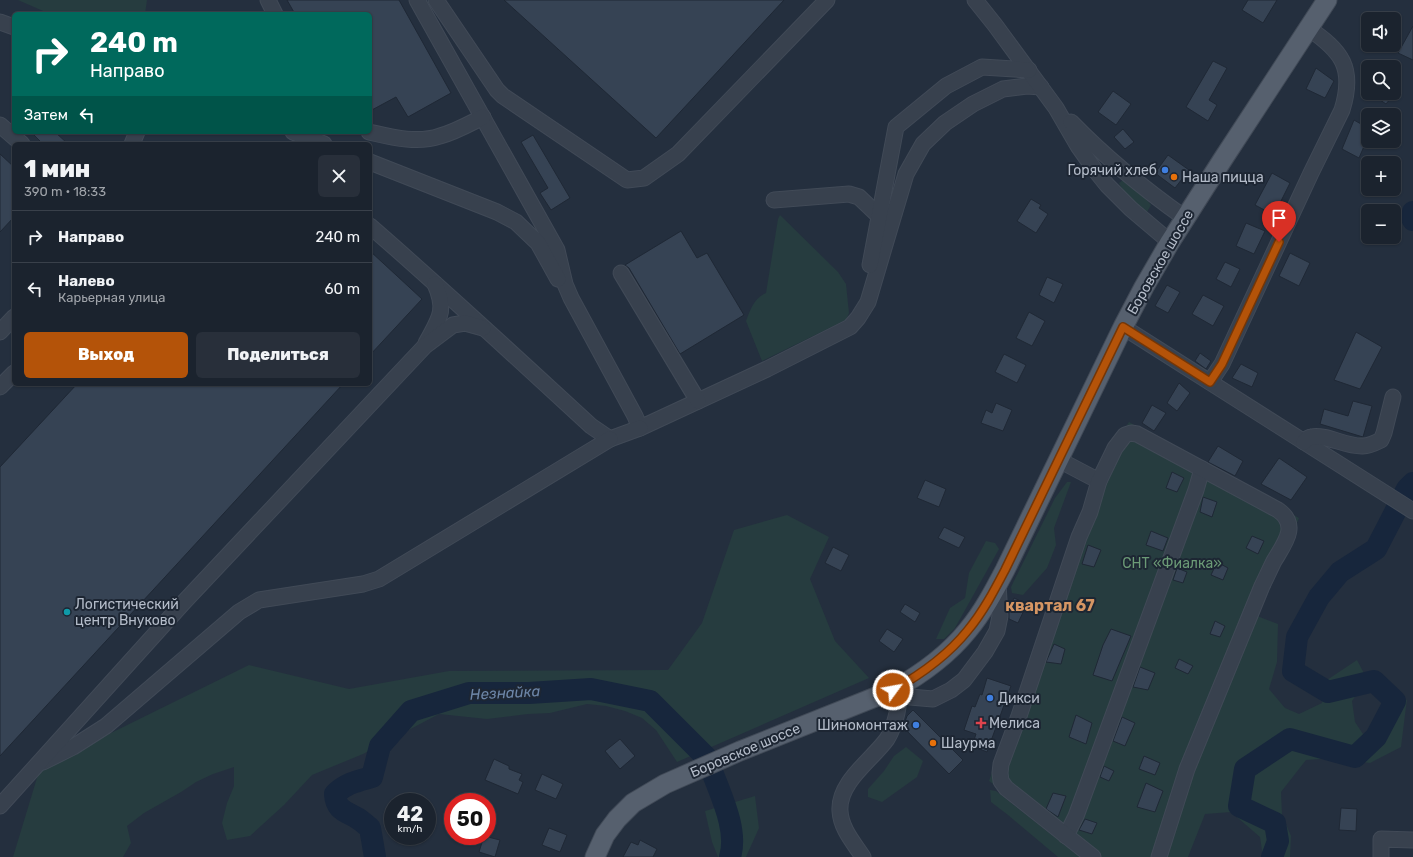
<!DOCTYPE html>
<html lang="ru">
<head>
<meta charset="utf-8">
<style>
	:root { --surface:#1b232e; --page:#282f3a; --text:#f1f3f6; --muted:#a0a4aa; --line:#39404a; --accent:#b45309 }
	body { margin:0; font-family:Rubik,sans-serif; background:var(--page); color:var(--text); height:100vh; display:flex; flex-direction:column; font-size:15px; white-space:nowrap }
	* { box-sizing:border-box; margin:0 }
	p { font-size:13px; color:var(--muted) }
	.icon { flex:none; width:22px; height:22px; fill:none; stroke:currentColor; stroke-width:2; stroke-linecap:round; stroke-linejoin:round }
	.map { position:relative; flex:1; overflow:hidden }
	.side { position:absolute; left:12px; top:142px; width:360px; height:244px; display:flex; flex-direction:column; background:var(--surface); border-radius:6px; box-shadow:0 1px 3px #0004,0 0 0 1px var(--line) }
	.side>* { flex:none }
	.top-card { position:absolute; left:12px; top:12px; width:360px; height:122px; border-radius:6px; box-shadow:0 1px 3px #0004,0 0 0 1px var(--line); background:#00695c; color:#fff; overflow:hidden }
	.controls { position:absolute; left:1361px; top:12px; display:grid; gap:8px }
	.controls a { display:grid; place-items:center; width:40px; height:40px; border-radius:6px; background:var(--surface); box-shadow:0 1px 3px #0004,0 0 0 1px var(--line); font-size:20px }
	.speed { position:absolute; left:384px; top:793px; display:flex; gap:8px; font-size:20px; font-weight:700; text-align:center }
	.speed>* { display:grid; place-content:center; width:52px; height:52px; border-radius:50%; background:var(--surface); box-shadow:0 1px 3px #0004,0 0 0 1px var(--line); line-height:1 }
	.speed small { font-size:10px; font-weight:400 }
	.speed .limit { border:6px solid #d22; background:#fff; color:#111 }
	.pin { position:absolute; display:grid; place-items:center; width:34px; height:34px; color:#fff; margin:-41px -17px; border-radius:50% 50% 50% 0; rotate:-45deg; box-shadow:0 0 4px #0007 }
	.pin .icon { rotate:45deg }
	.me { position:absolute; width:44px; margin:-22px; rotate:58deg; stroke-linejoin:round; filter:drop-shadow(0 0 3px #0008) }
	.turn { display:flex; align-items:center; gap:14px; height:84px; padding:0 12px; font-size:18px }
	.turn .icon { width:52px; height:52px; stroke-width:2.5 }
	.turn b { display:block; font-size:28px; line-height:34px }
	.then { display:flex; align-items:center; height:38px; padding:0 12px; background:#0003; gap:8px; font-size:15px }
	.round { display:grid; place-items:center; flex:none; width:42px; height:42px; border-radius:6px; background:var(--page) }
	.headline { display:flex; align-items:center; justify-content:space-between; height:68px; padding:0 12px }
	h1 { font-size:24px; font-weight:800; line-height:30px }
	.button { display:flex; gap:8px; margin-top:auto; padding:8px 12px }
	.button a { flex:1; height:46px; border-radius:6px; background:var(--accent); color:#fff; font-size:16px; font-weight:800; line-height:46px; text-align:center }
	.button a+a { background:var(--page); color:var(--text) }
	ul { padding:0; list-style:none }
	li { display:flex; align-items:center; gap:12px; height:52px; padding:0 12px; border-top:1px solid var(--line) }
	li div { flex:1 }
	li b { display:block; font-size:15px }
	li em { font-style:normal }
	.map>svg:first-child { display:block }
	.green { fill:#263c3f }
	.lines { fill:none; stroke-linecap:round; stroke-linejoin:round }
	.river { stroke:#17263c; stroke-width:22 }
	.building { fill:#364354; stroke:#1f2835 }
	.minor-casing { stroke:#414a57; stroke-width:17 }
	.major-casing { stroke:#414a57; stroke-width:21 }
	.minor { stroke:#38414e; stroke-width:15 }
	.major { stroke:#56606e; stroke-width:19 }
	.route-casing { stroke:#753606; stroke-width:10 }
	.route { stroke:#b45309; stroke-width:7 }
	.shop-dot { fill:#3f7fe0; stroke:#1d2633; stroke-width:1.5 }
	.food-dot { fill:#e8710a; stroke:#1d2633; stroke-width:1.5 }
	.culture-dot { fill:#0f9aa8; stroke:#1d2633; stroke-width:1.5 }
	.health-dot { fill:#e0444e; stroke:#1d2633; stroke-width:1.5 }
	.labels { text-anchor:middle; stroke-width:4; stroke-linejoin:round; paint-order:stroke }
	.poi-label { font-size:14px; fill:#b4bcc9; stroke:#1d2633; text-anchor:start }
	.street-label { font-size:14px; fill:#b4bcc9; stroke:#1d2633 }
	.park-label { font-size:14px; fill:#6b9a76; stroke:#1d2633 }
	.water-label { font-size:15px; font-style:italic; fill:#6d86a8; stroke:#1d2633 }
	.quarter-label { font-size:16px; font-weight:bold; fill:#d59563; stroke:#1d2633 }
</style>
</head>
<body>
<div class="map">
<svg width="1413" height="857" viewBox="0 0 1413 857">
	<rect width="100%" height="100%" fill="#242f3e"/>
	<!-- green -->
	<g class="green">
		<path d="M18,0h129l-2,14h-95z"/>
		<path d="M1123,180l22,18 6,7 -4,7c-11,-8 -23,-17 -28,-29z"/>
		<path d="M780,215l58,57 8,12 3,29 -3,7 -84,41 -16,-40c4,-11 8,-23 20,-28l12,-74z"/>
		<path d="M1129,422l170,96 -42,98 21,8 -1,38 -8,27 16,19 14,6 23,-11 5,-23 30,-20 10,19 -15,22 3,21 8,12 31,-16 13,-19 -6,48 -31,16 -35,-5 -29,2 -25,32 1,23 9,21 -1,21h-27l-3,-20 -29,-25 -26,2 -17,43h-91l-108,-76 104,-293 24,-48z"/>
		<path d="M1067,482h4l-17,46 2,17 -9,23 -24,27 -11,-2 -1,-6 44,-89z"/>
		<path d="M787,515l42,22 -19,42 25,62 34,37 -192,84 -21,-32 -14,-12 -17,-7 -19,-5 -19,-2 -37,9 -22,1 -41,5 -48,-5 -76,40 -51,21 -28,30 -34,31 -23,4 -5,-17 5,-20 7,-17v-19l-21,7 -17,8 -15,10 -37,21 -17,13 4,17 -8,14h-110l27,-89 209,-103 100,24 100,-18 219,-1 34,-47 32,-93z"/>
		<path d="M986,541l9,2 4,6 -44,79 -11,11h-8l14,-31 15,-10 4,-25z"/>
		<path d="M906,747l17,14 -6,16 -35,25 -14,-5v-8l16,-18 10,-15z"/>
		<path d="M990,790l6,1 84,66h-22l-50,-42 -17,-13z"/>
		<path d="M755,796l4,32 -13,29h-28l-6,-15 -7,-31z"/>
	</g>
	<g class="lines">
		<!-- river -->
		<g class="river">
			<path d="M1413,212l-1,6 1,2"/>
			<path d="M713,774c9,24 25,57 17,83"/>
			<path d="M375,857l-5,-29c-4,-3 -8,-7 -13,-10 -12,-7 -21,-8 -22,-24 11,-11 23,-13 37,-17l8,-31 31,-35 58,-18h60l62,-4 59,12 56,56"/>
			<path d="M1272,857l6,-16 -3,-18 -36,-17 6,-37 45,-30 65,18 21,-20 19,-36 -21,-20 -46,11 -35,-21 4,-34 22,-40 21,-25 36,-23 31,-60 6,-6"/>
		</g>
	</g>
	<!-- building -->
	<g class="building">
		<path d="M287,0h112l52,93 -43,24 -12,-20 -26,14v-97h-75z"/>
		<path d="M504,0h280l-128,138z"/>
		<path d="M1248,0h29l-14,23 -21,-13z"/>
		<path d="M1413,26v34l-15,-7z"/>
		<path d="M1213,61l14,7 -18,32 8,5 -9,16 -22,-14z"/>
		<path d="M1316,68l18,13 -9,17 -19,-9z"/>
		<path d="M1113,91l18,13 -15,21 -18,-13z"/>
		<path d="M1370,93h25l-9,11z"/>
		<path d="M1354,120l14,8v9l-9,21 -17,-9z"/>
		<path d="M1123,129l11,13 -9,7 -11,-12z"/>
		<path d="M31,132h24l13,12h-25z"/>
		<path d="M533,135l37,63 -19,12 -11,-17 8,-5 -27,-46z"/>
		<path d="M0,154l14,13v50l-14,15z"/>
		<path d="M1168,155l21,15 -14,18 -20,-15z"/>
		<path d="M1272,173l18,10 -16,32 -19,-10z"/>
		<path d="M1031,199l10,6 -2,3 9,6 -12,19 -19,-12z"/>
		<path d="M1246,223l19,8 -11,23 -18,-8z"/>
		<path d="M681,231l16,27 10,-5 37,62 -64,39 -51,-86 -4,-3z"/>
		<path d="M370,251l52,48 -52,56z"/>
		<path d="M1290,253l20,10 -11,23 -20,-10z"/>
		<path d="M1225,262l15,7 -9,18 -15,-8z"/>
		<path d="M1047,277l16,7 -9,19 -15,-8z"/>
		<path d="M1167,285l13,7 -12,21 -13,-7z"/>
		<path d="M1203,295l21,11 -11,20 -21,-12z"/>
		<path d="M1029,312l16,9 -13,25 -16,-8z"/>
		<path d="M1356,332l26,15 -22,42 -26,-9z"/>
		<path d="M1200,353l11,8 -5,8 -11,-8z"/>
		<path d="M1004,354l22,11 -9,18 -22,-11z"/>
		<path d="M1241,364l17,9 -6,14 -20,-9z"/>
		<path d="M1179,383l11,10 -13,18 -10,-8z"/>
		<path d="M77,384h266l-343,372v-289z"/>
		<path d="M1353,401l19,5 -9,31 -43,-13 4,-15 24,7z"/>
		<path d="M996,403l16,7 -9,21 -22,-8 5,-13 6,3z"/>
		<path d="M1152,405l14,8 -12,18 -12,-8z"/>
		<path d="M1218,446l25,15 -8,15 -27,-14z"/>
		<path d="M1279,458l28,19 -16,23 -30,-16z"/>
		<path d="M1172,472l12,6 -7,14 -11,-4z"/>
		<path d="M925,480l21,9 -7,18 -22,-9z"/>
		<path d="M1203,497l14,5 -5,15 -12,-5z"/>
		<path d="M944,527l21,10 -6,11 -21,-10z"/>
		<path d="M1151,531l17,7 -5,13 -17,-6z"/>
		<path d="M1252,536l12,5 -6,13 -12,-6z"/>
		<path d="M1088,545l13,5 -7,17 -12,-3z"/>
		<path d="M833,547l16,8 -8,16 -16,-8z"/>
		<path d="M1217,562l11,6 -5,12 -12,-5z"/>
		<path d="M1177,568l10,4 -4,11 -10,-3z"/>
		<path d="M1014,598l13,6 -9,19 -9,-4v-10z"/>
		<path d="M905,604l15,9 -5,9 -15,-10z"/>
		<path d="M1215,621l10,5 -5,11 -10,-3z"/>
		<path d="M887,629l16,10 -9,13 -15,-11z"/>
		<path d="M1111,629l20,7 -19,45 -19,-6 10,-30z"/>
		<path d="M1054,644l11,5 -4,15 -15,-2z"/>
		<path d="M1179,659l14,7 -5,8 -13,-6z"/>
		<path d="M1140,667l15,6 -7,17 -15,-3z"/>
		<path d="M987,678l24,8 -24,66 -15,-6 4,-12 -12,-4 8,-24 3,1 5,-13 2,1z"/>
		<path d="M913,710l50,50 -14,14 -46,-47 4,-11z"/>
		<path d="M1076,715l16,8 -6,21 -17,-7z"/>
		<path d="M1122,717l13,6 -10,23 -12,-5z"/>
		<path d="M620,739l15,17 -15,13 -15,-18z"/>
		<path d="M1144,756l16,7 -5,12 -16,-6z"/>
		<path d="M494,759l15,7v3l13,5 -3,6 4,2 -5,12 -33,-14z"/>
		<path d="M1104,766l10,5 -5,10 -9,-4z"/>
		<path d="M542,774l21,10 -7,15 -21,-9z"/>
		<path d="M1146,783l17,8 -8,21 -18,-5z"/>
		<path d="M1053,793l13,3 -8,21 -12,-8z"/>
		<path d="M1341,808l16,1 -1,22 -17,-1z"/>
		<path d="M1085,819l12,4 -5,11 -13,-4z"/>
		<path d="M549,828l18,7 -7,17 -18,-7z"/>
		<path d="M484,836l16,4 -5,17 -16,-5z"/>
		<path d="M640,840l17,9 -4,8h-30l8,-15 7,3z"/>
	</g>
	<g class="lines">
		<!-- minor casing -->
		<g class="minor-casing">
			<g id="minor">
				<path d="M268,0l7,14"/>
				<path d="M417,0l140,250 8,34 6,14 64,118 5,12 127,-59 83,-42 8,-9 10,-16 38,-128 17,-30 22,-21 28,-19 30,-15 24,-3 14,1"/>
				<path d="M436,0l61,90 6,6 124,84 17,-2 34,-24 149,-154"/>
				<path d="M975,0l20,25 61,83 22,38 17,24 12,15 24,24 39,33"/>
				<path d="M0,22l14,5"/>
				<path d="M1071,122c35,36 73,67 114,96"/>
				<path d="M0,125l22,19"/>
				<path d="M293,132l31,12"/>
				<path d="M369,132c22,5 48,12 71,4 15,-4 29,-12 43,-19"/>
				<path d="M132,144l5,-12"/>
				<path d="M370,162l127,50 19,10 22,21 20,36"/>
				<path d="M774,200l75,-6 10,3 20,19"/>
				<path d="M370,226c75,65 148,133 221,200l19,13 30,-11"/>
				<path d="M870,265l26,-138 50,-41 36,-19 47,3"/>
				<path d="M621,273l77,128"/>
				<path d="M1123,327l290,184"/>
				<path d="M0,332l14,-15"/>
				<path d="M426,343c13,-24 21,-32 9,-59"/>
				<path d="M1210,382l12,-18 89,-191 31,-63c13,-42 0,-59 -34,-82"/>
				<path d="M0,387l14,-14"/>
				<path d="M1304,442c2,-2 4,-5 7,-5 16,-3 35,10 52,9 6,0 12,-3 18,-6l3,-7 9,-36"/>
				<path d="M1059,460l40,21"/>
				<path d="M893,690l17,7 23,2 18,-9 13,-10 21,-28 12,-21 3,-15 -2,-32"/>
				<path d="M43,762l30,-15 33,-21 133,-114 20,-12 104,-16 16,-5 231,-140"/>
				<path d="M0,806l184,-204 241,-256 28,-21 12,-2 18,5"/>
				<path d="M1066,836l10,-20 120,-326 6,-21"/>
				<path d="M863,857c-9,-14 -22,-28 -23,-46 -2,-29 32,-51 47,-72 5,-8 8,-17 10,-26 2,-9 2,-15 -4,-23"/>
				<path d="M1093,857l-87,-69 -5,-7 -1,-8 1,-9 18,-48 60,-179 11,-25 9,-31 16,-33 10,-13 6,-2 6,1 141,76c22,15 6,34 -4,51 -4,8 -8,17 -12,25l-75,183 -28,88"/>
				<path d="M1381,857v-18l32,1"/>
			</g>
		</g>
		<!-- major casing -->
		<g class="major-casing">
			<path id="major" d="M595,857l10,-22 12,-16 16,-16 32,-19 75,-33 153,-61c27,-15 55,-35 75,-60 15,-18 26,-39 37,-60l118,-243 21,-40 26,-45 53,-83 104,-159"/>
		</g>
		<!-- minor -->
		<use href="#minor" class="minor"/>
		<!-- major -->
		<use href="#major" class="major"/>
	</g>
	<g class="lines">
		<!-- route casing -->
		<g class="route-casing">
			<path id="route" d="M893,690c27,-15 55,-35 75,-60 15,-18 26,-39 37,-60l118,-243 87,55 12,-18 57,-122"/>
		</g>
		<!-- route -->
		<use href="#route" class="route"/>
	</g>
	<!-- markers -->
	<g class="shop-dot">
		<circle cx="1165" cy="170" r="4"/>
		<circle cx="990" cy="698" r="4"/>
		<circle cx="916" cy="725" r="4"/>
	</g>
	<g class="food-dot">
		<circle cx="1174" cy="177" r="4"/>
		<circle cx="933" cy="743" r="4"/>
	</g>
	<circle class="culture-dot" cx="67" cy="612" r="4"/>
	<path class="health-dot" d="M979 717h4v4h4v4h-4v4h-4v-4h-4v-4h4z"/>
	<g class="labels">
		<!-- poi labels -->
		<g class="poi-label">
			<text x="1157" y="175" text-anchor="end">Горячий хлеб</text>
			<text x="1182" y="182">Наша пицца</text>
			<text x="75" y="609">Логистический<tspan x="75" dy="16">центр Внуково</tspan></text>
			<text x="998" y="703">Дикси</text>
			<text x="989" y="728">Мелиса</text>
			<text x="908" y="730" text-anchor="end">Шиномонтаж</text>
			<text x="941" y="748">Шаурма</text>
		</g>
		<!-- street labels -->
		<g class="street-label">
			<text transform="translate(1160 262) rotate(-60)" y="5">Боровское шоссе</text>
			<text transform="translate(745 750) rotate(-23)" y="5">Боровское шоссе</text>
		</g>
		<!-- park labels -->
		<g class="park-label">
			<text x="1172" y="568">СНТ «Фиалка»</text>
		</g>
		<!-- water labels -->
		<g class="water-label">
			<text transform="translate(505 693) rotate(-3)" y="5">Незнайка</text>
		</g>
		<!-- quarter labels -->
		<g class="quarter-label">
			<text x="1050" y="611">квартал 67</text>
		</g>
	</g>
</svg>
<div class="controls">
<a><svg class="icon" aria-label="sound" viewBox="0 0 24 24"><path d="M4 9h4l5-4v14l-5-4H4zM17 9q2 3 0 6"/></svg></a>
<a><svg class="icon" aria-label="search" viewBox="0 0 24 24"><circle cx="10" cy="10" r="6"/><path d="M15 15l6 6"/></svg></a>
<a><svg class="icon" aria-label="layers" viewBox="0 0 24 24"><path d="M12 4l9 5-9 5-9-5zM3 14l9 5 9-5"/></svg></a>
<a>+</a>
<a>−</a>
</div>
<div class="speed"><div>42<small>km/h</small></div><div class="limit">50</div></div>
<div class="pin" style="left:1279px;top:242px;background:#d93025"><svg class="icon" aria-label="arrive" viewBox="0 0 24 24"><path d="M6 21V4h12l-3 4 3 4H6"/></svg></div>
<svg class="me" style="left:893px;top:690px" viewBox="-20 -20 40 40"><circle r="17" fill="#b45309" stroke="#fff" stroke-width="3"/><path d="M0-11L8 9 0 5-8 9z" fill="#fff"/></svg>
<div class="top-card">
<div class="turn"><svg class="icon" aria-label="right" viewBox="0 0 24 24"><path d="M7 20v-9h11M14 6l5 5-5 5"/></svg><div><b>240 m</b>Направо</div></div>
<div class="then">Затем<svg class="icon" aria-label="left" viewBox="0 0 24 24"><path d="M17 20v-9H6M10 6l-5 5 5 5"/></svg></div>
</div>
<section class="side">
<div class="headline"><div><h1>1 мин</h1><p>390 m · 18:33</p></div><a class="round"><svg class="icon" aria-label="close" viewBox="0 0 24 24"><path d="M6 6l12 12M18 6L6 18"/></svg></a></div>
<ul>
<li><svg class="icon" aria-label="right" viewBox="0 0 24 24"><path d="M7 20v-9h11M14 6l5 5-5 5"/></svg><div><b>Направо</b></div><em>240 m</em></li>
<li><svg class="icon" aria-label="left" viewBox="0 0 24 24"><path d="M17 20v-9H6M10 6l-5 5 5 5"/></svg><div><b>Налево</b><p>Карьерная улица</p></div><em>60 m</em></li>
</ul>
<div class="button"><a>Выход</a><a>Поделиться</a></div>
</section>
</div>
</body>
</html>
